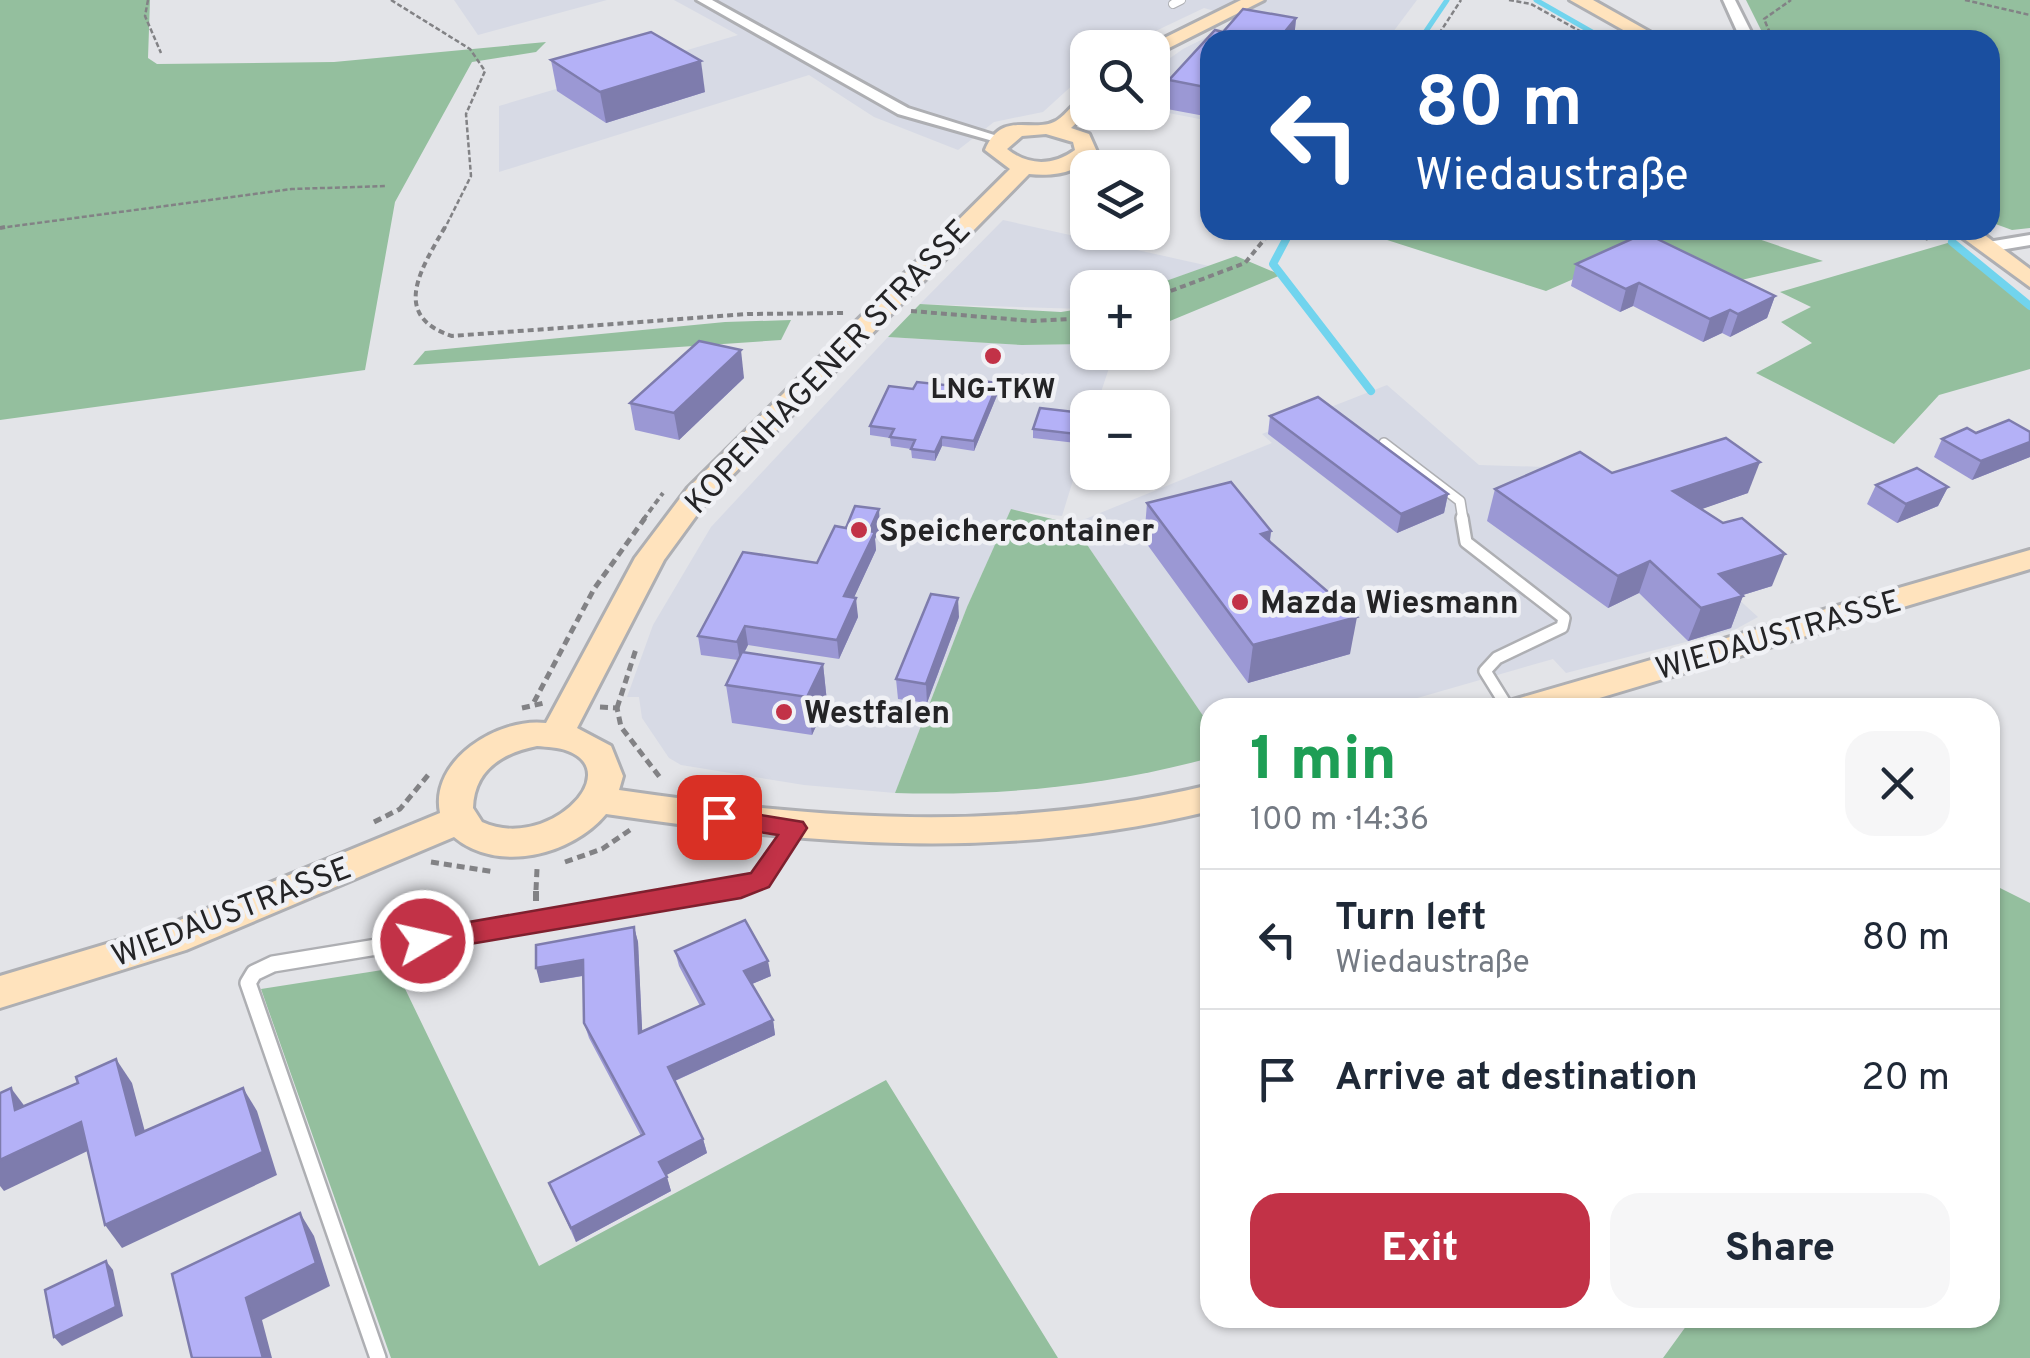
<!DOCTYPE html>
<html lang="en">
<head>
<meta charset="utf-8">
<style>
	:root { --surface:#fff; --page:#f6f6f7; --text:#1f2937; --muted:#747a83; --line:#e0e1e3; --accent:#c23247 }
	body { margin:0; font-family:Overpass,sans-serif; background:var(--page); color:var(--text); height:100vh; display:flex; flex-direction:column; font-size:38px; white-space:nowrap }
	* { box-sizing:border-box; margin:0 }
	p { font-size:32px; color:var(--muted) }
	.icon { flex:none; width:55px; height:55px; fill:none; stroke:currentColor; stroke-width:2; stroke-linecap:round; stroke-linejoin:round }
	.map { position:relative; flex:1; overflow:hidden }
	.panel { position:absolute; left:1200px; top:698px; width:800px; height:630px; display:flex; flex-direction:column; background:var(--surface); border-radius:30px; box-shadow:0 2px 8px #0004 }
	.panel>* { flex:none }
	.guide { position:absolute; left:1200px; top:30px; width:800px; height:210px; border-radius:30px; box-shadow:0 2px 8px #0004; background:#1a4fa0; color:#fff; overflow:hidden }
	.buttons { position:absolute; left:1070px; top:30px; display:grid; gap:20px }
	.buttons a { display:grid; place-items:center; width:100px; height:100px; border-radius:20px; background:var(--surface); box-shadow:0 2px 8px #0004; font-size:50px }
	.pin { position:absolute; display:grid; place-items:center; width:85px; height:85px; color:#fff; margin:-42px; border-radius:20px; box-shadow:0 5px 15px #0006 }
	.me { position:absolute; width:110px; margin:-55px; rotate:81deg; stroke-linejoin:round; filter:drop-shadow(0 0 8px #0008) }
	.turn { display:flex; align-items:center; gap:35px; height:210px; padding:0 50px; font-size:45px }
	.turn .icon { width:130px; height:130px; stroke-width:2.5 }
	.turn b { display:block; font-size:70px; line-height:85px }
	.round { display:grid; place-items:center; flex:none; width:105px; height:105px; border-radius:30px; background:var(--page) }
	.overview { display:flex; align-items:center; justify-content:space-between; height:170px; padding:0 50px }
	h1 { font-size:60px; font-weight:800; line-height:75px; color:#1e9e55 }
	.button { display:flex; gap:20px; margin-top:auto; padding:20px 50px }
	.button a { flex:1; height:115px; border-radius:30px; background:var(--accent); color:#fff; font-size:40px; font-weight:800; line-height:115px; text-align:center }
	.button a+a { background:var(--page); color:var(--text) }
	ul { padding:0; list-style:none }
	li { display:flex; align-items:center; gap:30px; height:140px; padding:0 50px; border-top:2px solid var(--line) }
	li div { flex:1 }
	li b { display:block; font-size:38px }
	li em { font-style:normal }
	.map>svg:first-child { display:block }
	.built { fill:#d7dae5 }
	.green { fill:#94bf9e }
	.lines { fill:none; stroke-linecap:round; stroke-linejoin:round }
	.stream-far1 { stroke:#71d4ee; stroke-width:5 }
	.stream { stroke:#71d4ee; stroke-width:8 }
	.service-far3-casing { stroke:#aeafb3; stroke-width:10 }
	.service-far2-casing { stroke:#aeafb3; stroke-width:12 }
	.service-far1-casing { stroke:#aeafb3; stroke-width:16 }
	.service-casing { stroke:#aeafb3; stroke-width:20 }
	.minor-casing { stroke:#aeafb3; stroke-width:6 }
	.secondary-casing { stroke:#aeafb3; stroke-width:6 }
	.path-far3 { stroke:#828285; stroke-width:2.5; stroke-dasharray:5 2.5; stroke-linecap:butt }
	.path-far2 { stroke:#828285; stroke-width:4; stroke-dasharray:6 4; stroke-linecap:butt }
	.path-far1 { stroke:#828285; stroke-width:5; stroke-dasharray:8 5; stroke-linecap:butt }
	.path { stroke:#828285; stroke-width:6; stroke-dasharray:10 6; stroke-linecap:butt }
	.service-far3 { stroke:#fff; stroke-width:8 }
	.service-far2 { stroke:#fff; stroke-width:9 }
	.service-far1 { stroke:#fff; stroke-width:11 }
	.service { stroke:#fff; stroke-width:15 }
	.minor { fill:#fff; fill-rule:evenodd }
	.secondary { fill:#ffe3bd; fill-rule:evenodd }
	.wall { fill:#9b98d4 }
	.shaded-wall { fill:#7e7cad }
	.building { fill:#b4b1f7; stroke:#7e7cad; stroke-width:2.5 }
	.route { fill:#c23247; stroke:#7e202e; stroke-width:2.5 }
	.poi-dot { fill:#c23247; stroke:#f0f1f5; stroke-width:4 }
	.labels { text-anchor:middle; stroke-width:9; stroke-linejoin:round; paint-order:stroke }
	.far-poi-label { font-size:28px; font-weight:bold; fill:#242426; stroke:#f0f1f5 }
	.street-label { font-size:32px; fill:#242426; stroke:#f0f1f5 }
	.poi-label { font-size:32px; font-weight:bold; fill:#242426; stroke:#f0f1f5; text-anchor:start }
</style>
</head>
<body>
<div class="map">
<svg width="2030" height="1358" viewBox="0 0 2030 1358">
	<rect width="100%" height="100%" fill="#e3e4e8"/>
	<!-- built -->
	<g class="built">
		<path d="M454,0h153l-129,35z"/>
		<path d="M674,0h743l-30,40h-177v81l-57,-11v-40l30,-21 60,-30 -39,-11 -82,39 -34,1 -1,24 -44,40 -49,10 -36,28 -84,-33 -65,-42 -310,97v-66l239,-71z"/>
		<path d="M1003,220l206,46 -60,21 -61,1 -1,20 -3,1 -164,-5z"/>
		<path d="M888,337l134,8 65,-1 1,8 26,1 -18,54 -8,1 -1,27 -25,81 -51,-6 -44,97 -72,186 -91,-8 -123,-20 -12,-7 -27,-40 -3,-21h-12l26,-72 58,-98z"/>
		<path d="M1387,385l92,80 67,2 166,108 46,42 -22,12 -170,44 -13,-14 -167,48 -176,1v18l-137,-202 199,-81 -10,-9z"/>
	</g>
	<!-- green -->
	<g class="green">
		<path d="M0,0h150l-2,58 9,6 177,-2 212,-20 -10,10 -64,10 -77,140 -30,168 -365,50z"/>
		<path d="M1746,0h284v228l-18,2 -22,-8v-182h-224z"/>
		<path d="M1356,230h376l91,31 -86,20 -99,-30 -92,40z"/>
		<path d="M1951,242l79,65v62l-91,26 -45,49 -138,-71 56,-30 -31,-21 30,-15 -31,-15z"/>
		<path d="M1236,256l45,19 -128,53 -1,-40 -3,-1z"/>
		<path d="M920,304l141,8 26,-4v36l-65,1 -134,-8z"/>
		<path d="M791,320l-10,20 -368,25 12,-14 300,-29z"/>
		<path d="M1011,509l62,15 137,202v32c-104,28 -207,38 -315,35l72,-186z"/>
		<path d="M1990,883l40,20v455h-367l29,-40h298z"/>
		<path d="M395,968l144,298 347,-186 172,278h-667l-130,-369z"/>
	</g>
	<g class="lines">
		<!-- stream-far1 -->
		<g class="stream-far1">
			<path d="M1536,0l70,40"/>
			<path d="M1420,40l27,-40"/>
		</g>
		<!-- stream -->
		<g class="stream">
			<path d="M1291,230l-18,34 98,127"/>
			<path d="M1952,242l78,64"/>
		</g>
		<!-- service-far3 casing -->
		<g class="service-far3-casing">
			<path id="service-far3" d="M1173,4l8,-4"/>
		</g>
		<!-- service-far2 casing -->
		<g class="service-far2-casing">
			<path id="service-far2" d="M1384,443l76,58 3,19"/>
		</g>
		<!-- service-far1 casing -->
		<g class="service-far1-casing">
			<g id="service-far1">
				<path d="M1462,518l4,24 98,76 -2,9 -65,31 -12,13 23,37"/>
				<path d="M730,890c34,-6 49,-34 64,-62"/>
			</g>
		</g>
		<!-- service casing -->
		<g class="service-casing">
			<path id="service" d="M378,1358l-130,-375 6,-10 19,-9 469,-77"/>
		</g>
		<!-- minor casing -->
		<g class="minor-casing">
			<g id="minor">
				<path d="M697,0h15l196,108 99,31 -7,4 -102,-29z"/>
				<path d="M1723,0h12l20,40h-14z"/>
				<path d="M2030,235v10l-42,7 -8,-5 8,-5z"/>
			</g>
		</g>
		<!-- secondary casing -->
		<g class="secondary-casing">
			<g id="secondary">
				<path d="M1241,0h23l-105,53 -7,2v-7h-8z"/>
				<path d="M1570,0h23l71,40h-23z"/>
				<path d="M1088,95v17l-17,16 18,6 8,18c-17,20 -42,25 -68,22l-322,327 -43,59 -87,168 34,18 12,30 -4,14c207,30 385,44 591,-5v26c-211,51 -392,34 -604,3 -34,41 -108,60 -152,23l-268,113 -186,58v-32l163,-49 277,-114c-11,-53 59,-96 106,-90l89,-165 52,-69 323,-320 -25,-19c17,-41 47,-16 71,-29 12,-7 18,-21 32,-26zM1046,134l27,8 2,8c-22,16 -47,16 -68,-1l15,-13zM537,746c10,1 22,1 31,5 58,22 -22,101 -86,71l-9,-14c1,-38 29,-55 64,-62z"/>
				<path d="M1952,230h26l52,39v18z"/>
				<path d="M2030,550v19l-464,139h-57l4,-8z"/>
			</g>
		</g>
		<!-- path-far3 -->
		<g class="path-far3">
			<path d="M148,0l-3,16 16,37"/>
			<path d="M391,0l79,49 15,22 -19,43 5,62 -27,54"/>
			<path d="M1509,0l22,4 65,36"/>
			<path d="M1965,0l65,15"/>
			<path d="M1435,40l26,-40"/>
			<path d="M1773,40l-9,-21 27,-19"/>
			<path d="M0,228l292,-39 95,-3"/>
		</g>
		<!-- path-far2 -->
		<g class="path-far2">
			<path d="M445,227c-24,42 -55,89 7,109l296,-22 97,-1"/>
			<path d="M0,228l5,-1"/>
			<path d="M1908,230l20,9"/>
			<path d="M1152,298l93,-35 27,-33"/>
			<path d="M911,311l122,10 55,-3"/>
			<path d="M643,520l20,-27"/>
		</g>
		<!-- path-far1 -->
		<g class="path-far1">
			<path d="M534,702l60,-113 51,-71"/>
			<path d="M600,707l17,1 4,19 41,53"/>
			<path d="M522,708l22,-5"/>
			<path d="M617,708l19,-59"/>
			<path d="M1459,708l21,-6"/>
			<path d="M374,822l26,-13 29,-35"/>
			<path d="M431,862l64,10"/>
			<path d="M565,862l37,-13 28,-19"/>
			<path d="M536,890l1,-21"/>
		</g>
		<!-- path -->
		<path class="path" d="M536,901v-14"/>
		<!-- service-far3 -->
		<use href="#service-far3" class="service-far3"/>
		<!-- service-far2 -->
		<use href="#service-far2" class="service-far2"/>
		<!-- service-far1 -->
		<use href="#service-far1" class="service-far1"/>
		<!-- service -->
		<use href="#service" class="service"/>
		<!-- minor -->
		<use href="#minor" class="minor"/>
		<!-- secondary -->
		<use href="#secondary" class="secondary"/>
	</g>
	<!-- wall -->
	<g class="wall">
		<path d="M1243,9l53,9 -2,22h-84v77l-43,-8 2,-29 46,-50 8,2z"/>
		<path d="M551,60l154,32 -99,31 -49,-32z"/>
		<path d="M1576,264l199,32 -8,22 -37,19 -8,-4 -19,9 -70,-36 -13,6 -49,-26z"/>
		<path d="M744,378l-65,62 -44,-10 -5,-27z"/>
		<path d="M998,383v10l-24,58 -32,-5 -7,15 -23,-3 -1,-9 -20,-3 -1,-8 -20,-3v-9l43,-37 50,-2z"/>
		<path d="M1083,413l-1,9 -6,21 -43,-5v-9z"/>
		<path d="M1270,416l178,78 -4,19 -47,20 -129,-99z"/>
		<path d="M2030,432v25l-58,23 -38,-23 8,-18 34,-6z"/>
		<path d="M1876,485l72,2 -10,19 -41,17 -30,-19z"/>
		<path d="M1495,489l253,4 -47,16 71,77 -29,9 -12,33 -43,13 -49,-48 -31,15 -121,-87z"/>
		<path d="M1147,503l124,28 -1,10 80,113 -102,29 -104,-143z"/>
		<path d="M846,528h34l-5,11 1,11 -22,47 4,20 -19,42 -91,-14 -4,8 79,11 4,38 -15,33 -80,-12 -6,-38 12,-25 -37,-5 -3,-19 119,-73z"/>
		<path d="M959,617l-32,86 -29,-4 -2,-20z"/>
		<path d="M634,927l4,15 4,90 58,-26 -21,-40 -4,-15 96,25 -19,8 21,36 2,15 -100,46 28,58 4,14 -41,22 5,16 -95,51 -27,-59 92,-47 -52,-98 -5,-15 -1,-47 -43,7z"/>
	</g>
	<!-- shaded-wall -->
	<g class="shaded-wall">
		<path d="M1296,18l-2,22h-16z"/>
		<path d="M701,61l4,31 -99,31 -6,-31z"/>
		<path d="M1639,283l-6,23 -13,6 6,-23z"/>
		<path d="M1775,296l-8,22 -37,19 8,-23z"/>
		<path d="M1730,310l-8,23 -19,9 7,-23z"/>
		<path d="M741,350l3,28 -65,62 -5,-27z"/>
		<path d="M998,383v10l-24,58v-10z"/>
		<path d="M1083,413l-1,9 -6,21v-9z"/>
		<path d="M942,437v9l-7,15v-9z"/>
		<path d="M2030,442v15l-58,23 9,-19z"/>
		<path d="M1760,462l-12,31 -86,30 11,-32z"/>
		<path d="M1948,487l-10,19 -41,17 9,-19z"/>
		<path d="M1448,494l-4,19 -47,20 4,-19z"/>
		<path d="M879,509l1,19 -5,11 1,11 -30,65 -2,-19z"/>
		<path d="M1271,531l-5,37 -5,-34z"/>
		<path d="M1785,554l-13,32 -65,20 12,-32z"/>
		<path d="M1650,561l-11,32 -31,15 10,-32z"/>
		<path d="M1743,596l-12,32 -43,13 13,-33z"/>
		<path d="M856,598l2,19 -19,42 -2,-19z"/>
		<path d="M958,598l1,19 -32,86 -1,-19z"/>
		<path d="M1357,617l-7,37 -102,29 5,-38z"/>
		<path d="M745,626l3,19 -8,16 -3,-19z"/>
		<path d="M823,664l4,38 -15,33 -5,-38z"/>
		<path d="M634,927l4,15 5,106 -4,-15z"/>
		<path d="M583,960l4,15 -47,8 -4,-15z"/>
		<path d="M768,961l3,15 -24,10 -3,-15z"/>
		<path d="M773,1020l2,15 -103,47 -4,-15z"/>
		<path d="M116,1059l16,24 20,75 -16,-23z"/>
		<path d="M11,1088l18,24 -14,-2z"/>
		<path d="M243,1088l14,23 20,64 -155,73 -17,-23z"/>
		<path d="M81,1122l17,24 -94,45 -4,-5v-26z"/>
		<path d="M703,1139l4,14 -44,24 -4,-15z"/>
		<path d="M667,1177l4,14 -95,51 -5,-14z"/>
		<path d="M300,1213l14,23 16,50 -68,34 10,38h-9l-17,-60z"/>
		<path d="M106,1261l7,9 10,46 -61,30 -8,-9z"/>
	</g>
	<!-- building -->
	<g class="building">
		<path d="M1243,9l53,9 -18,22h-68v48l-41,-8 46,-50 8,2z"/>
		<path d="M651,32l50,29 -101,31 -49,-32z"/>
		<path d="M1645,233l130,63 -37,18 -8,-4 -20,9 -71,-36 -13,6 -50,-25z"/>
		<path d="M699,341l42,9 -67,63 -44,-10z"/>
		<path d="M966,379l32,4 -24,58 -32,-4 -7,15 -24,-3 4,-9 -25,-3 4,-8 -24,-3 19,-40 24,3 4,-7 46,5z"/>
		<path d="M1318,397l130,97 -47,20 -131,-98z"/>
		<path d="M1040,408l43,5 -7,21 -43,-5z"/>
		<path d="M2009,420l21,12v10l-49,19 -39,-22 25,-11 9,5z"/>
		<path d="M1726,438l34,24 -87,29 50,32 19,-5 43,36 -66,20 24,22 -42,12 -51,-47 -32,15 -123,-87 85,-37 32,21z"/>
		<path d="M1917,468l31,19 -42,17 -30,-19z"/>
		<path d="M1231,482l40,49 -10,3 96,83 -104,28 -106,-142z"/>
		<path d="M855,506l24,3 -10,22 6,1 -31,64 12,2 -19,42 -92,-14 -8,16 -39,-6 45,-84 74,11 18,-37 11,2z"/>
		<path d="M931,594l27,4 -32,86 -30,-5z"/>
		<path d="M742,652l81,12 -16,33 -81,-12z"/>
		<path d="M745,920l23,41 -24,10 29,49 -105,47 35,72 -44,23 8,15 -96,51 -22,-45 95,-49 -60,-111 -1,-63 -47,8v-23l98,-18 5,106 65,-29 -29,-53z"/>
		<path d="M116,1059l20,76 107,-47 20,64 -158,73 -24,-103 -81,38v-67l11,-5 4,22 63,-27 -2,-6z"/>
		<path d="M300,1213l16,50 -70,35 17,60h-71l-20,-84z"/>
		<path d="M106,1261l10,46 -62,30 -9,-47z"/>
	</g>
	<!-- route -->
	<path class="route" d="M719,808l84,14 4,6 -38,59 -28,11 -318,54 -13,-11 13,-11 328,-57 27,-38 -68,-11 -3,-7z"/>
	<!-- markers -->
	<g class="poi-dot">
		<circle cx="993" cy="356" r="10"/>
		<circle cx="859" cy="530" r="10"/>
		<circle cx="1240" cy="602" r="10"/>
		<circle cx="784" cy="712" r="10"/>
	</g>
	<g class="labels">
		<!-- far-poi labels -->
		<g class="far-poi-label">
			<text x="993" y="398">LNG-TKW</text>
		</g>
		<!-- street labels -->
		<g class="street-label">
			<text transform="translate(827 366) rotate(-46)" y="11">KOPENHAGENER STRASSE</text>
			<text transform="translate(1778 634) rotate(-16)" y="11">WIEDAUSTRASSE</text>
			<text transform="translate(231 911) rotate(-21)" y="11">WIEDAUSTRASSE</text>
		</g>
		<!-- poi labels -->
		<g class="poi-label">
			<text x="879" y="541">Speichercontainer</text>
			<text x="1260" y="613">Mazda Wiesmann</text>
			<text x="804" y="723">Westfalen</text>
		</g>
	</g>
</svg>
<div class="buttons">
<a><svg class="icon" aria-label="search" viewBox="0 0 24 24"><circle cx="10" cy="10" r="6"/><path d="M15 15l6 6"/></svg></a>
<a><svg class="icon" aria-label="layers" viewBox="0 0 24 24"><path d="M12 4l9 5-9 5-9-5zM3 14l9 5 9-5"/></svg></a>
<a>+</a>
<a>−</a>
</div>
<div class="pin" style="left:719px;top:817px;background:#d93025"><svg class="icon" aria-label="arrive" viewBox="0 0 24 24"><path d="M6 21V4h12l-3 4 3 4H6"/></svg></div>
<svg class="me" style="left:423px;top:941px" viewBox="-20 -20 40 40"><circle r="17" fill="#c23247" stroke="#fff" stroke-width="3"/><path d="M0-11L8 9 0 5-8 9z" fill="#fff"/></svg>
<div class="guide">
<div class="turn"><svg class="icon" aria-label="left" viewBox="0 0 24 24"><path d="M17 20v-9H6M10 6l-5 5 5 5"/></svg><div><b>80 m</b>Wiedaustraße</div></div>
</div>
<section class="panel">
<div class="overview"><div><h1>1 min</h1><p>100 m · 14:36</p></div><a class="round"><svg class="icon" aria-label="close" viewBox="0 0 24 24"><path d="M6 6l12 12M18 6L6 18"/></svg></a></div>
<ul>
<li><svg class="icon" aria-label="left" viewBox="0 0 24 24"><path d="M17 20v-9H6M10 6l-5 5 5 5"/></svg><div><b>Turn left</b><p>Wiedaustraße</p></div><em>80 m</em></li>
<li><svg class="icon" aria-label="arrive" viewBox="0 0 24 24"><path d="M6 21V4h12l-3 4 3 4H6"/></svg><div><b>Arrive at destination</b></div><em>20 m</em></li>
</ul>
<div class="button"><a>Exit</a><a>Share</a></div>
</section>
</div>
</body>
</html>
